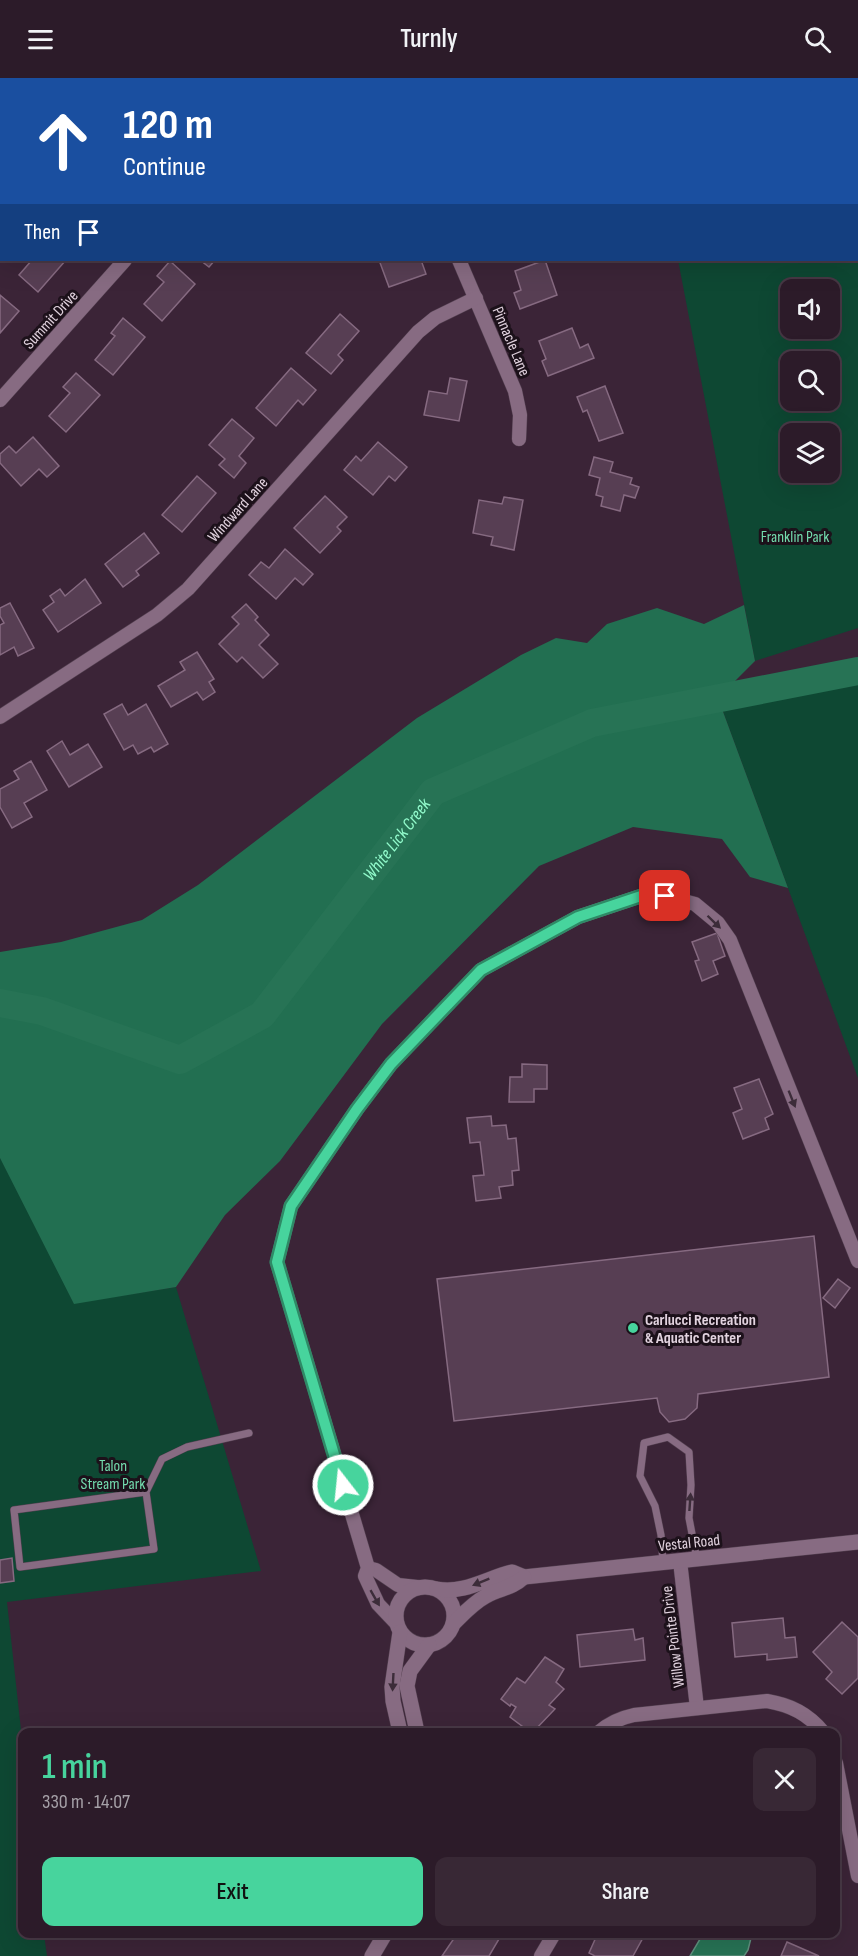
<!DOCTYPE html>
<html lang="en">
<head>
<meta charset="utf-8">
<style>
	:root { --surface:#2c1b29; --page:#382835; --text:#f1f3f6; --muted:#a6a1a8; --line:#483946; --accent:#47d49d }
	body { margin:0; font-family:"Sofia Sans Condensed",sans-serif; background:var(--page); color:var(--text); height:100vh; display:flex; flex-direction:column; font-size:22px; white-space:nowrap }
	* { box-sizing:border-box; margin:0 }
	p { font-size:20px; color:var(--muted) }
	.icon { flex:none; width:33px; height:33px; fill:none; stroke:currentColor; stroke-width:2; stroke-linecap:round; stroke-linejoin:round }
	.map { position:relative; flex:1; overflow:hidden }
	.panel { position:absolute; left:18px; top:1650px; width:822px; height:210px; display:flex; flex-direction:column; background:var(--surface); border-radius:12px; box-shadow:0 6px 24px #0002,0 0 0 2px var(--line) }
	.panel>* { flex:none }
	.hud { position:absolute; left:0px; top:0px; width:858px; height:183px; box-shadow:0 6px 24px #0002,0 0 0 2px var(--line); background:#1a4fa0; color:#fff; overflow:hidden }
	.buttons { position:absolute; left:780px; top:201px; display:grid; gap:12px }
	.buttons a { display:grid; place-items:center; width:60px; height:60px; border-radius:12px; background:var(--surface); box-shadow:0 6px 24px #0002,0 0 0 2px var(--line); font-size:30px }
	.pin { position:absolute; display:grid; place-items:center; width:51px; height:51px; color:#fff; margin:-26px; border-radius:12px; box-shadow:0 3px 9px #0006 }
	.me { position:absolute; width:66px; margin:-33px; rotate:344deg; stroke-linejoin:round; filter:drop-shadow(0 0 4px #0008) }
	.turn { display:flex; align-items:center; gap:21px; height:126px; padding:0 24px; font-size:27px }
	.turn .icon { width:78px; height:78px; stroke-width:2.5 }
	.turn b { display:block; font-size:42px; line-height:51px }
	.then { display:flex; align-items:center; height:57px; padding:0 24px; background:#0003; gap:12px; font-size:22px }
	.round { display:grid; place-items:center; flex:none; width:63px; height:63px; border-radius:12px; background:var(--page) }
	.summary { display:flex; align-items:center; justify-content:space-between; height:102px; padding:0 24px }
	h1 { font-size:36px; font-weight:600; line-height:45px; color:var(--accent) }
	.button { display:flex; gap:12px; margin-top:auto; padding:12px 24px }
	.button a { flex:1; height:69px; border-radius:12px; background:var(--accent); color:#111; font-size:24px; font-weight:600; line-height:69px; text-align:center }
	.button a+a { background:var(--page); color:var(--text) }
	header { display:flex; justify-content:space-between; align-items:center; height:78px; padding:0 24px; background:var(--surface); font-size:27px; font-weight:600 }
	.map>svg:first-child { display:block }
	.green { fill:#0e4833; fill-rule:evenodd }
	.forest { fill:#226f51 }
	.water { fill:#277355; stroke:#5f907e; stroke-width:1.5 }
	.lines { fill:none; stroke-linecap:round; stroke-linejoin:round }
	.river { stroke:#277355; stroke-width:28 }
	.building { fill:#573e53; stroke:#866a81; stroke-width:1.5 }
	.service-casing { stroke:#534050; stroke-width:8 }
	.minor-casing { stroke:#534050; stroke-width:15 }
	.tertiary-casing { stroke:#534050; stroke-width:16 }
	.service { stroke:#876b82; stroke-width:7 }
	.minor { stroke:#876b82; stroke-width:14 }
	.tertiary { stroke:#876b82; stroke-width:15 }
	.oneway { fill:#3c2c39 }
	.route-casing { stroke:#2e8a66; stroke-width:15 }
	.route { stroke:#47d49d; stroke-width:10 }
	.poi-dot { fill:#47d49d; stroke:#1c111a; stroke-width:2 }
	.labels { text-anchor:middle; stroke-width:6; stroke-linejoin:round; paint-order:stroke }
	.street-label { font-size:16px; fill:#e2d3df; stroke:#1c111a }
	.park-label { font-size:16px; fill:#73dcae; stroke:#1c111a }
	.poi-label { font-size:16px; font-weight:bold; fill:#e2d3df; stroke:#1c111a; text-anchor:start }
	.water-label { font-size:18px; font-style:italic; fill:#92fbcc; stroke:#1c111a }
</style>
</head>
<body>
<header><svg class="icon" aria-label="menu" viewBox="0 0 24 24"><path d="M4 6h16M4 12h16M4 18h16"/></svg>Turnly<svg class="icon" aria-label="search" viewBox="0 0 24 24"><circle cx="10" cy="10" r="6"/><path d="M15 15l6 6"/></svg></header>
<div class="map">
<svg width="858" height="1878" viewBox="0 0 858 1878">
	<rect width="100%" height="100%" fill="#3b2437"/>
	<!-- green -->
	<g class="green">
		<path d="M642,0h216v550l-103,33 -77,-401h178v-180zM790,212h40v38h-40zM790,284h40v38h-40zM790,356h40v38h-40z"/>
		<path d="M858,593v407l-140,-380z"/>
		<path d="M0,1079l74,146 102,-16 85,284 -254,31 15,137v195h22l3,22h-47z"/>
	</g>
	<!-- forest -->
	<path class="forest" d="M744,527l11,56 -37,37 70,190 -38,-11 -28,-38 -89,-12 -94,39 -157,158 -102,137 -55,54 -49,72 -102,17 -74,-146v-206l61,-10 81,-22 56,-35 219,-167 104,-63 35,-17 31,5 20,-19 50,-16 47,16z"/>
	<!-- water -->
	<path class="water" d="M703,1856h49l-4,16 -4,6h-54z"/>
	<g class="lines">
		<!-- river -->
		<path class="river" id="s1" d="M0,925l42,8 138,49 82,-45 171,-223 159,-69 266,-52"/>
	</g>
	<!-- building -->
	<g class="building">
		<path d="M183,0h42l1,2h-46z"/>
		<path d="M425,0h31l1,2h-31z"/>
		<rect x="542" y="0" width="28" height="2"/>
		<path d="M2,25v29l-2,-1z"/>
		<path d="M32,182h34l-28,32 -19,-17z"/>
		<path d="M200,182h15l-6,7z"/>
		<path d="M379,182h42l5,14 -37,13z"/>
		<path d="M545,182l12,35 -37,14 -6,-16 7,-3 -6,-19z"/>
		<path d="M170,183l25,23 -33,37 -18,-17 20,-22 -7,-6z"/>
		<path d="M0,217l19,16 -19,22z"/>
		<path d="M340,236l19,17 -21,24 5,5 -12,14 -25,-21z"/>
		<path d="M123,240l22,19 -32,38 -18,-15 20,-24 -4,-3z"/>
		<path d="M572,250l8,20 8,-4 6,14 -46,18 -6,-15 4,-2 -7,-18z"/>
		<path d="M291,290l25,22 -13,15 -5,-5 -22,26 -20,-18z"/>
		<path d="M76,295l24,22 -34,37 -17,-16 21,-23 -7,-6z"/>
		<path d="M450,300l17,3 -8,40 -35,-6 5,-24 18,3z"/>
		<path d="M605,308l18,47 -24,8 -12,-31 -4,2 -6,-15z"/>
		<path d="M232,341l22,19 -15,18 7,7 -12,15 -15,-13 6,-6 -16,-14z"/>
		<path d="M33,359l26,29 -12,11 -8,-8 -18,17 -21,-23v-9l9,-8 7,7z"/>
		<path d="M378,364l29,25 -12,14 -6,-5 -16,19 -29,-25 12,-14 5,5z"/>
		<path d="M594,379l19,5 -3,10 22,6 -2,6 9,3 -4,11 -11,-3 -4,16 -19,-5 2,-9 -7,-2 4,-17 -11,-3z"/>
		<path d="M197,398l19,17 -34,39 -20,-17z"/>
		<path d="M325,418l22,21 -10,10 4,4 -21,22 -26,-25z"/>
		<path d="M504,419l19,3 -9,50 -23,-5 2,-8 -20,-4 6,-33 23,4z"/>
		<path d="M144,455l15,20 -23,18 3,4 -16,12 -18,-23z"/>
		<path d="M285,471l28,25 -10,11 -8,-7 -19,21 -27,-24 12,-13 8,6z"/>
		<path d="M85,501l16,24 -43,29 -15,-22 11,-8 -4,-6 10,-7 5,7z"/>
		<path d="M10,525l24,45 -16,8 -4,-9 -14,8v-30l4,-2 -4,-7v-8z"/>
		<path d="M246,526l12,13 -3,3 14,15 -10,10 19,19 -15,14 -21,-21 -5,5 -18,-18 20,-20 -7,-7z"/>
		<path d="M197,574l17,27 -5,3 6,10 -12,8 -6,-8 -26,15 -13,-21 27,-16 -5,-8z"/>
		<path d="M122,626l6,11 18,-11 22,40 -14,8 -3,-5 -13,7 -5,-9 -9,5 -20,-36z"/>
		<path d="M62,663l8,14 18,-11 14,23 -33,20 -22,-36z"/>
		<path d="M31,683l16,29 -23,13 8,14 -20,11 -12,-21v-18l19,-10 -5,-8z"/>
		<path d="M717,855l8,23 -12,5 5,13 -16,7 -7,-20 4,-1 -7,-18z"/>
		<path d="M522,986l25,1v24h-13v13h-25l1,-25h12z"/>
		<path d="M759,1001l14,35 -8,4 4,11 -26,10 -10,-26 9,-4 -8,-21z"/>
		<path d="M491,1038l1,10 14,-1 2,14 8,-1 3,32 -7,1 1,14 -14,2 2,11 -25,3 -3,-25 11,-1 -4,-33 -10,1 -3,-25z"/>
		<path d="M814,1158l15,141 -131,17 -1,14 -12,11 -16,3 -9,-10 -3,-14 -203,23 -17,-142z"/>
		<path d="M838,1201l12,9 -15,20 -12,-10z"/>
		<path d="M12,1480l2,23 -14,2v-23z"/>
		<path d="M783,1540l2,20 10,-1 2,20 -30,3v-6l-32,3 -3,-34z"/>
		<path d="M842,1544l16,15v41l-16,16 -16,-15 6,-7 -19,-20z"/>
		<path d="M633,1551l2,11 8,-2 2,22 -65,7 -3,-32z"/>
		<path d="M545,1579l19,12 -8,13 8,7 -15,16 6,4 -22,23h-3l-20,-15 6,-10 -5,-3 -1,2 -9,-7 16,-21 8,5z"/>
		<path d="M457,1856h45l-13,22h-47z"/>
		<path d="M602,1856h36l6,2 -11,20h-38l-6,-3 8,-18 4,2z"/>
		<path d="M787,1864l32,14h-38z"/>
	</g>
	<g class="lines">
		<!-- service casing -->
		<g class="service-casing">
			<g id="service">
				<path d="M146,1414l8,57 -134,18 -6,-57 132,-18 16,-33 25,-12 62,-14"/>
				<path d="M663,1485l-2,-28 -6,-29 -15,-30 4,-33 24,-6 21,15 2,33 -2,33 8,42"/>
			</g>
		</g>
		<!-- minor casing -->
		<g class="minor-casing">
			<g id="minor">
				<path d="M634,0v2"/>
				<path d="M370,2l3,-2"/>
				<path d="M459,182l56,131 5,24 -1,24"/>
				<path d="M0,322l125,-140"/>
				<path d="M0,639l157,-102 31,-26 230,-257 17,-14 41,-20"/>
				<path d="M680,1483l17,147"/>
				<path d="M368,1490l8,2 22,15 19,2"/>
				<path d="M396,1545l-18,-19 -13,-28 3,-8 -91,-306 14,-56 66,-97 34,-45 90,-94 97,-53 63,-21h24l30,8 23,19 12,17 128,321"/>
				<path d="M599,1654c10,-9 21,-14 35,-17l133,-14c24,4 41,13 56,31"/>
				<path d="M836,1685l22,113"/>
				<path d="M541,1878l13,-22"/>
			</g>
		</g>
		<!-- tertiary casing -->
		<g class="tertiary-casing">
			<g id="tertiary">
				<circle cx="425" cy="1538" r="29"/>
				<path d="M437,1511c27,5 50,-11 75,-17l12,5 334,-35"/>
				<path d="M453,1546c10,-10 20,-21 33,-28 14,-8 25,-7 38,-19"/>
				<path d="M400,1554l-8,55 1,14 7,31"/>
				<path d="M417,1654l-10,-46 3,-15 19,-26"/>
				<path d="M372,1878l13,-22"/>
			</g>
		</g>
		<!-- service -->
		<use href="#service" class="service"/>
		<!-- minor -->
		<use href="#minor" class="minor"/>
		<!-- tertiary -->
		<use href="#tertiary" class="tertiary"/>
	</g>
	<!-- one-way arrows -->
	<defs><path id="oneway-solid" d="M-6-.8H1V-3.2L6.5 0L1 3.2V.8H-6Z" transform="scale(1.5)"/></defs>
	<g class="oneway">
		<use href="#oneway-solid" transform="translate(714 844) rotate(44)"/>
		<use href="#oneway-solid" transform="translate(792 1021) rotate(68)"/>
		<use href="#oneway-solid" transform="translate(690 1424) rotate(-86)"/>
		<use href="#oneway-solid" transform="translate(481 1504) rotate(158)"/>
		<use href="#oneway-solid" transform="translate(375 1520) rotate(60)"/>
		<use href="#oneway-solid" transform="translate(393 1604) rotate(93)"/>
	</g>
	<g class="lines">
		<!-- route casing -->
		<g class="route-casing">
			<path id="route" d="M343,1407l-66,-223 14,-56 66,-97 34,-45 90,-94 97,-53 63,-21h24"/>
		</g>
		<!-- route -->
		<use href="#route" class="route"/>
	</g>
	<!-- markers -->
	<circle class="poi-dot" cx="633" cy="1250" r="6"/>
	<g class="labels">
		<!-- street labels -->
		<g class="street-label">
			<text transform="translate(50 241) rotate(-48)" y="6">Summit Drive</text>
			<text transform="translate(512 263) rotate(67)" y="6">Pinnacle Lane</text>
			<text transform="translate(237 431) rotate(-48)" y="6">Windward Lane</text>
			<text transform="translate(689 1464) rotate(-6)" y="6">Vestal Road</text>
			<text transform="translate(672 1559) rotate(-97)" y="6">Willow Pointe Drive</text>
		</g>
		<!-- park labels -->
		<g class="park-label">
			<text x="795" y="464">Franklin Park</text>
			<text x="113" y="1393">Talon<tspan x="113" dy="18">Stream Park</tspan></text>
		</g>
		<!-- poi labels -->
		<g class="poi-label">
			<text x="645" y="1247">Carlucci Recreation<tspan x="645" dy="18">&amp; Aquatic Center</tspan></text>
		</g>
		<!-- water labels -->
		<g class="water-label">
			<text dy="6" stroke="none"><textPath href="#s1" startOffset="504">White Lick Creek</textPath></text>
		</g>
	</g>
</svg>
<div class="buttons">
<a><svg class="icon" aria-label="sound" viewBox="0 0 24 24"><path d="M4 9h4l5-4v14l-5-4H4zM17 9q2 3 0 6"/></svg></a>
<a><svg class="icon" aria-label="search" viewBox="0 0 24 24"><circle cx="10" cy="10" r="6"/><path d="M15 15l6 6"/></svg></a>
<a><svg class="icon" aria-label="layers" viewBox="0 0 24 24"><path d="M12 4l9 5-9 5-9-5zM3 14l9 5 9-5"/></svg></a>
</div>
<div class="pin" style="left:665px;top:818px;background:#d93025"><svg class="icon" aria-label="arrive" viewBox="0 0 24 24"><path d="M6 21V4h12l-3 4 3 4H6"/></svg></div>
<svg class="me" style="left:343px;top:1407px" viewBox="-20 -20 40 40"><circle r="17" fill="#47d49d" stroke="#fff" stroke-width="3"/><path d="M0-11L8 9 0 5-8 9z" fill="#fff"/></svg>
<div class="hud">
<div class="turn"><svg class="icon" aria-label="ahead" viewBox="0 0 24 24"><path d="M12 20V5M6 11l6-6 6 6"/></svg><div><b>120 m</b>Continue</div></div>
<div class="then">Then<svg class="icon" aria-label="arrive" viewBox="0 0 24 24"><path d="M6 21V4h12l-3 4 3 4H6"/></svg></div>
</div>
<section class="panel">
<div class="summary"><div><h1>1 min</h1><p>330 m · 14:07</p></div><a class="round"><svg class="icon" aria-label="close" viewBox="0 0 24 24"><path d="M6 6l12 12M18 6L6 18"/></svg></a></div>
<div class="button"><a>Exit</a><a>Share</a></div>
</section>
</div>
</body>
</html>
